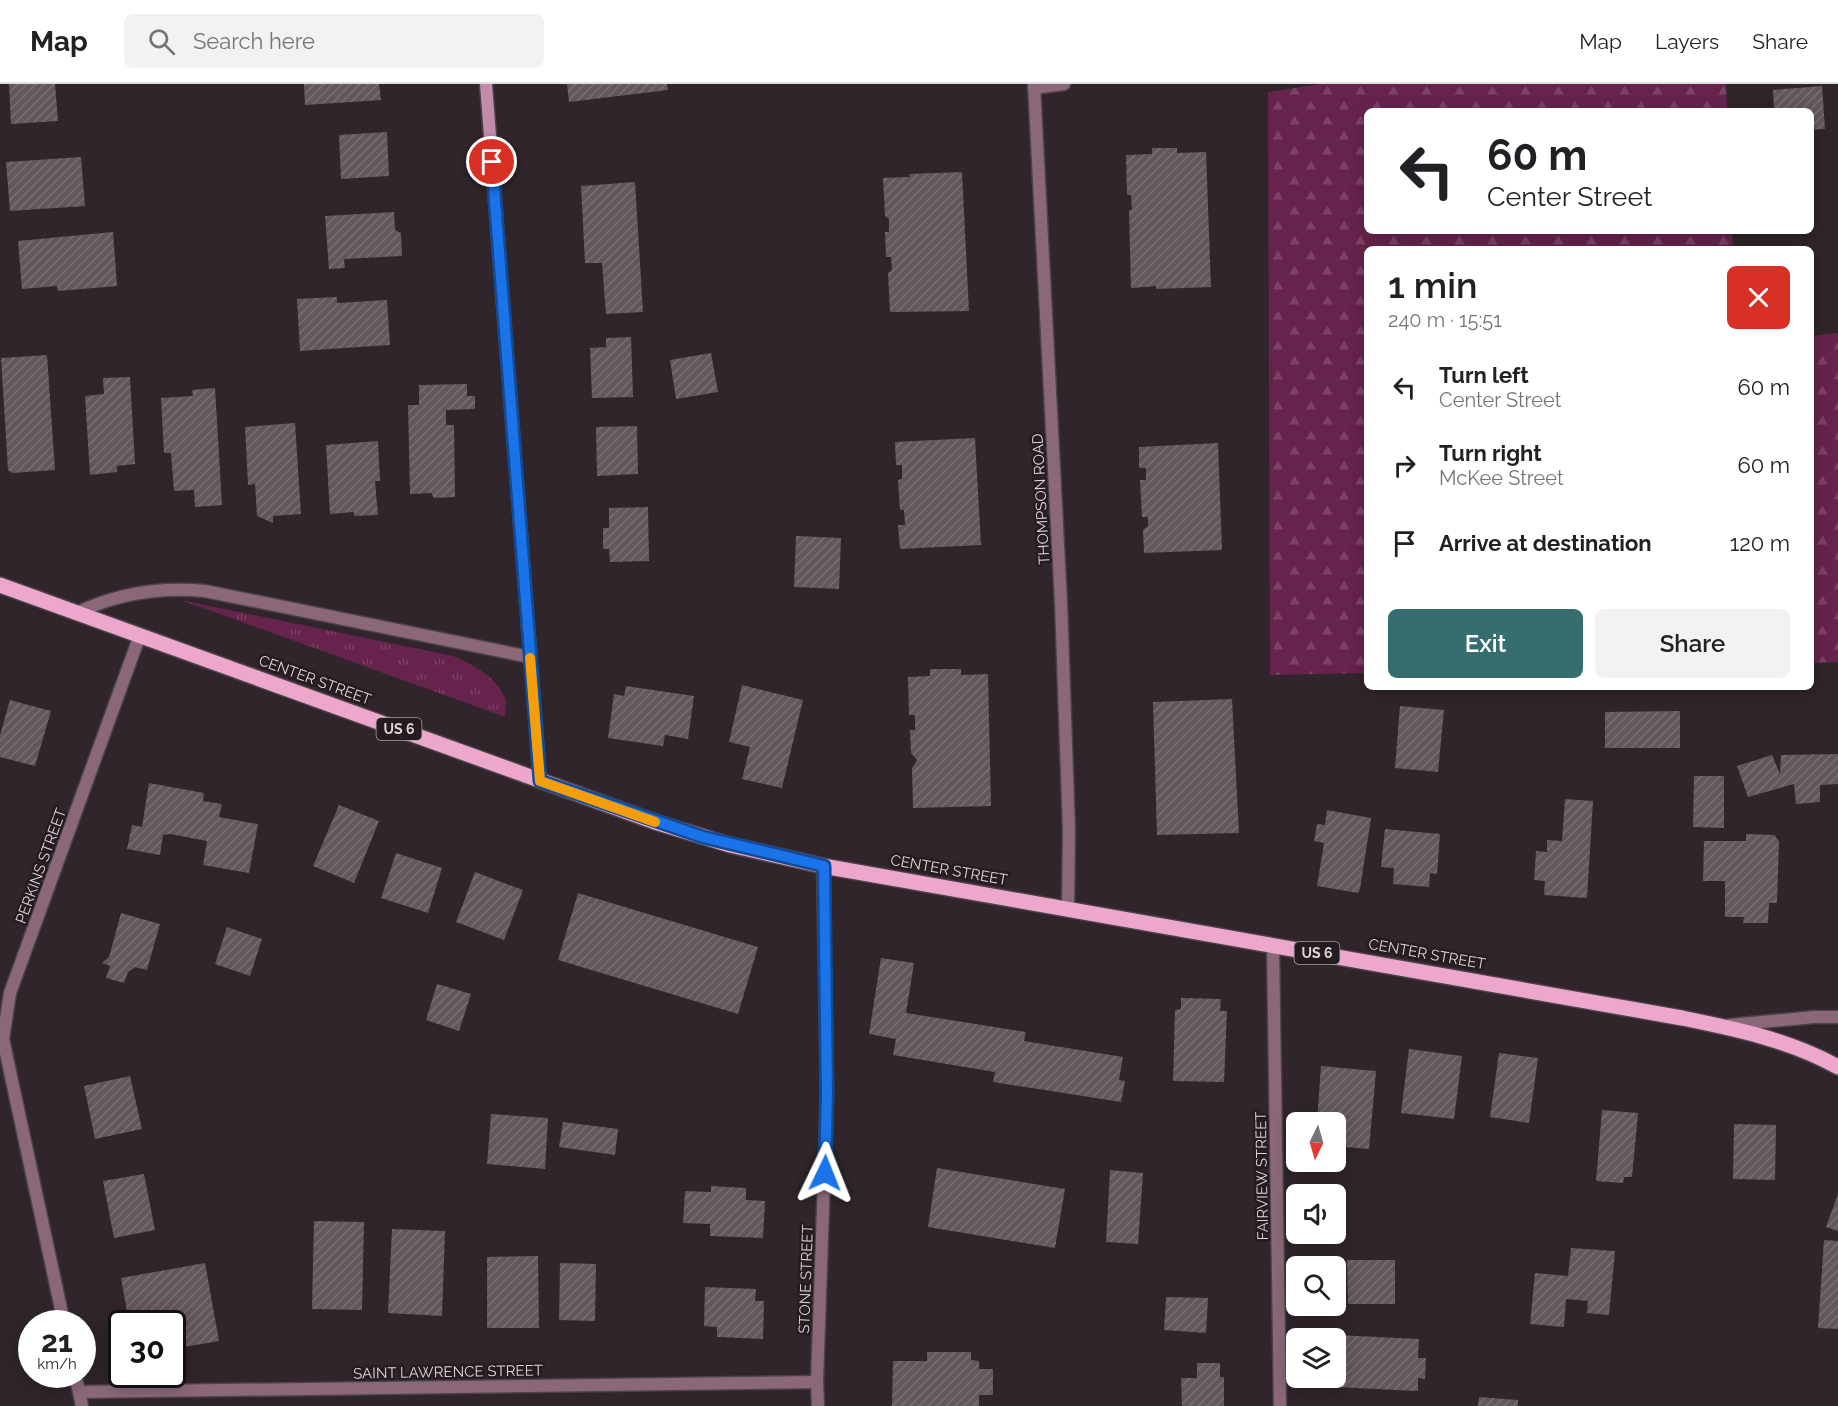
<!DOCTYPE html>
<html lang="en">
<head>
<meta charset="utf-8">
<style>
	:root { --surface:#fff; --page:#f2f2f2; --text:#202124; --muted:#757577; --line:#e0e0e0; --accent:#366e70 }
	body { margin:0; font-family:Raleway,sans-serif; background:var(--page); color:var(--text); height:100vh; display:flex; flex-direction:column; font-size:22px; white-space:nowrap }
	* { box-sizing:border-box; margin:0 }
	p { font-size:20px; color:var(--muted) }
	.icon { flex:none; width:33px; height:33px; fill:none; stroke:currentColor; stroke-width:2; stroke-linecap:round; stroke-linejoin:round }
	.map { position:relative; flex:1; overflow:hidden }
	.details { position:absolute; left:1364px; top:162px; width:450px; height:444px; display:flex; flex-direction:column; background:var(--surface); border-radius:9px; box-shadow:0 3px 15px #0003 }
	.details>* { flex:none }
	.hud { position:absolute; left:1364px; top:24px; width:450px; height:126px; border-radius:9px; box-shadow:0 3px 15px #0003; background:#fff; color:var(--text); overflow:hidden }
	.needle { width:39px; rotate:185deg }
	.controls { position:absolute; left:1286px; top:1028px; display:grid; gap:12px }
	.controls a { display:grid; place-items:center; width:60px; height:60px; border-radius:9px; background:var(--surface); box-shadow:0 3px 15px #0003; font-size:30px }
	.speed { position:absolute; left:18px; top:1226px; display:flex; gap:12px; font-size:30px; font-weight:700; text-align:center }
	.speed>* { display:grid; place-content:center; width:78px; height:78px; border-radius:50%; background:var(--surface); box-shadow:0 3px 15px #0003; line-height:1 }
	.speed small { font-size:15px; font-weight:400 }
	.speed .limit { border:3px solid #111; border-radius:9px; background:#fff; color:#111 }
	.pin { position:absolute; display:grid; place-items:center; width:51px; height:51px; color:#fff; margin:-26px; border:3px solid #fff; border-radius:50%; box-shadow:0 2px 6px #0007 }
	.me { position:absolute; width:66px; margin:-33px; rotate:2deg; stroke-linejoin:round; filter:drop-shadow(0 0 4px #0008) }
	.turn { display:flex; align-items:center; gap:21px; height:126px; padding:0 24px; font-size:27px }
	.turn .icon { width:78px; height:78px; stroke-width:2.5 }
	.turn b { display:block; font-size:42px; line-height:51px }
	.round { display:grid; place-items:center; flex:none; width:63px; height:63px; border-radius:9px; background:var(--page) }
	.overview { display:flex; align-items:center; justify-content:space-between; height:102px; padding:0 24px }
	h1 { font-size:36px; font-weight:600; line-height:45px }
	.button { display:flex; gap:12px; margin-top:auto; padding:12px 24px }
	.button a { flex:1; height:69px; border-radius:9px; background:var(--accent); color:#fff; font-size:24px; font-weight:600; line-height:69px; text-align:center }
	.button a+a { background:var(--page); color:var(--text) }
	ul { padding:0; list-style:none }
	li { display:flex; align-items:center; gap:18px; height:78px; padding:0 24px }
	li div { flex:1 }
	li b { display:block; font-size:22px }
	li em { font-style:normal }
	header { display:flex; align-items:center; gap:36px; box-sizing:border-box; height:84px; padding:0 30px; background:var(--surface); border-bottom:2px solid var(--line) }
	header strong { font-size:28px }
	nav { display:flex; gap:33px; margin-inline-start:auto; font-size:21px }
	.search { width:420px; height:54px; background:var(--page); display:flex; align-items:center; gap:15px; box-sizing:border-box; padding:0 21px; border-radius:9px; color:var(--muted); font-size:22px }
	.map>svg:first-child { display:block }
	.forest { fill:url(#forest-firs) }
	.park { fill:url(#park-tufts) }
	.building { fill:url(#building-hatch) }
	.lines { fill:none; stroke-linecap:round; stroke-linejoin:round }
	.minor-casing { stroke:#4b4146; stroke-width:15 }
	.secondary-casing { stroke:#4b4146; stroke-width:15 }
	.primary-casing { stroke:#4b4146; stroke-width:18 }
	.minor { stroke:#8a687a; stroke-width:12 }
	.secondary { stroke:#c28ca9; stroke-width:12 }
	.primary { stroke:#eda7cd; stroke-width:15 }
	.route-casing { stroke:#114b97; stroke-width:15 }
	.route { stroke:#1a73e8; stroke-width:10 }
	.slow { stroke:#f59e0b; stroke-width:10 }
	.labels { text-anchor:middle; stroke-width:5; stroke-linejoin:round; paint-order:stroke }
	.shield { fill:#251c21; stroke:#a69fa2; stroke-width:1.5 }
	.shield-label { font-size:14px; font-weight:bold; fill:#ddd7da }
	.street-label { font-size:15px; fill:#ddd7da; stroke:#251c21 }
</style>
</head>
<body>
<header>
<strong>Map</strong>
<div class="search"><svg class="icon" aria-label="search" viewBox="0 0 24 24"><circle cx="10" cy="10" r="6"/><path d="M15 15l6 6"/></svg>Search here</div>
<nav><a>Map</a><a>Layers</a><a>Share</a></nav>
</header>
<div class="map">
<svg width="1838" height="1322" viewBox="0 0 1838 1322">
	<defs>
		<pattern id="forest-firs" width="22" height="20" patternUnits="userSpaceOnUse" patternTransform="scale(1.5)"><rect width="22" height="20" fill="#66234c"/><path d="M5 1l3.5 6h-7zM16 11l3.5 6h-7z" fill="#7b4265"/></pattern>
		<pattern id="park-tufts" width="24" height="20" patternUnits="userSpaceOnUse" patternTransform="scale(1.5)"><rect width="24" height="20" fill="#66234c"/><path d="M3 7l-1-3M5 7V3M7 7l1-3M15 17l-1-3M17 17v-4M19 17l1-3" fill="none" stroke="#7b4265"/></pattern>
		<pattern id="building-hatch" width="6" height="6" patternUnits="userSpaceOnUse" patternTransform="scale(1.5)"><rect width="6" height="6" fill="#62575c"/><path d="M-1 1l2-2M0 6l6-6M5 7l2-2" fill="none" stroke="#786e73"/></pattern>
	</defs>
	<rect width="100%" height="100%" fill="#2f252a"/>
	<!-- forest -->
	<g class="forest">
		<path d="M1320,0h406l1,27h-361v120h366l1,18h-367v424l-96,2 -2,-583z"/>
		<path d="M1838,249v329l-27,1v-327z"/>
	</g>
	<!-- park -->
	<path class="park" d="M181,516l272,56c19,8 44,21 52,42 2,5 0,14 0,19z"/>
	<!-- building -->
	<g class="building">
		<path d="M9,0h46l3,37 -47,3z"/>
		<path d="M304,0h75l2,16 -76,5z"/>
		<path d="M567,0h100l1,6 -99,12z"/>
		<path d="M1822,2l3,43 -15,1v-19h-36l-1,-21z"/>
		<path d="M387,48l2,44 -48,3 -2,-44z"/>
		<path d="M1152,64h25v5l29,-1 5,135 -55,2v-3l-25,2 -2,-78h3l-1,-15h-4l-1,-40 26,-1z"/>
		<path d="M81,73l4,49 -75,5 -4,-49z"/>
		<path d="M962,88l7,139 -79,1 -2,-39 4,-3 -1,-13h-5l-1,-25h4v-13l-4,-3 -2,-38 27,-1 -1,-3z"/>
		<path d="M635,98l8,130 -37,2 -4,-51h-17l-4,-77z"/>
		<path d="M394,128l1,18 6,3 1,23 -58,3 1,9 -16,1 -4,-53z"/>
		<path d="M113,148l4,54 -59,5 -1,-5 -35,3 -4,-48z"/>
		<path d="M337,213v6l50,-3 3,45 -90,6 -3,-52z"/>
		<path d="M631,253l2,60 -41,1 -2,-50 16,-1v-9z"/>
		<path d="M711,269l7,39 -42,7 -6,-39z"/>
		<path d="M47,271l8,115 -43,3 -4,-3 -7,-112z"/>
		<path d="M130,293l5,87 -18,2v6l-27,3 -5,-79 19,-2 -1,-16z"/>
		<path d="M467,300v12h8v13l-29,1v15h8l1,72 -21,1 -3,-5 -21,1 -2,-89h11v-20z"/>
		<path d="M215,304l7,117 -27,2 -1,-17 -20,1 -3,-38h-7l-3,-55 32,-2 -1,-6z"/>
		<path d="M295,339l6,91 -28,2v7l-16,-7 -2,-32 -7,1 -3,-58z"/>
		<path d="M637,342l1,48 -41,2 -1,-49z"/>
		<path d="M975,354l6,107 -81,4 -2,-24h7l-1,-15h-4l-2,-30 4,-1v-14h-6l-1,-23z"/>
		<path d="M378,357l2,40h-5l3,34 -24,1v-4l-24,2 -4,-69z"/>
		<path d="M1218,359l4,107 -78,3 -1,-23 5,-4v-9h-6l-2,-37h6v-12h-7v-21z"/>
		<path d="M648,423l1,54 -39,1 -1,-13h-6v-21h6v-20z"/>
		<path d="M796,452l45,2 -2,51 -45,-2z"/>
		<path d="M930,585h31v6l27,-1 3,132 -78,2 -1,-40 5,-8 -6,-7 -1,-23h5v-15h-6l-1,-38 22,-1z"/>
		<path d="M742,601l61,15 -21,88 -40,-9 8,-32 -21,-5z"/>
		<path d="M626,602l68,10 -6,43 -23,-4 -2,11 -55,-8 6,-44 10,2z"/>
		<path d="M1232,615l7,134 -82,2 -4,-133z"/>
		<path d="M10,616l41,11 -16,55 -35,-9v-22z"/>
		<path d="M1400,622l44,4 -6,62 -43,-4z"/>
		<path d="M1680,627v37h-75v-36z"/>
		<path d="M1838,670v30l-18,1v17l-24,2 -2,-20 -46,13 -11,-31 35,-11 8,19 1,-19z"/>
		<path d="M1694,692h30v52l-31,-1z"/>
		<path d="M149,699l55,10 -1,8 19,3 -3,13 39,7 -9,49 -46,-8 4,-24 -37,-7 -7,1 -3,20 -33,-6 5,-24 10,2z"/>
		<path d="M1565,715l28,2 -6,97 -43,-3 1,-14 -11,-1 2,-29 11,1v-12l15,1z"/>
		<path d="M339,721l40,16 -25,62 -41,-17z"/>
		<path d="M1327,726l44,8 -11,71 -2,4 -41,-7 7,-43 -10,-2 3,-17 8,1z"/>
		<path d="M1385,745l55,5 -3,40 -7,-1 -1,14 -36,-3 1,-16 -13,-1z"/>
		<path d="M1746,750l28,1 5,6 -2,62h-8l-1,20h-25l1,-6h-19v-36h-22l1,-40h42z"/>
		<path d="M396,769l46,15 -14,45 -47,-15z"/>
		<path d="M475,788l48,18 -19,50 -48,-18z"/>
		<path d="M578,809l180,54 -20,67 -180,-54z"/>
		<path d="M121,829l39,11 -13,46 -12,-3 -7,5 -4,11 -18,-5 4,-12 -8,-3 7,-6z"/>
		<path d="M227,843l35,12 -12,37 -35,-12z"/>
		<path d="M881,874l33,5 -8,50 120,19 -2,9 99,16 -4,23 6,1 -4,21 -128,-20 2,-10 -102,-17 3,-16 -27,-5z"/>
		<path d="M437,900l34,10 -12,37 -33,-11z"/>
		<path d="M1181,914l40,1 -1,12h7l-3,71 -51,-1 2,-71 6,-1z"/>
		<path d="M1409,965l53,7 -8,63 -53,-6z"/>
		<path d="M1499,969l39,5 -9,65 -39,-6z"/>
		<path d="M1321,982l55,5 -7,78 -34,-3v-24h-18z"/>
		<path d="M130,992l12,53 -47,10 -11,-53z"/>
		<path d="M1602,1026l36,3 -6,64h-8l-1,6 -27,-2z"/>
		<path d="M491,1030l57,4 -3,51 -58,-5z"/>
		<path d="M563,1038l55,7 -3,26 -56,-8z"/>
		<path d="M1734,1040l42,1 -1,55 -42,-1z"/>
		<path d="M937,1084l128,21 -10,59 -127,-21z"/>
		<path d="M1110,1086l33,3 -5,71 -32,-2z"/>
		<path d="M144,1090l11,56 -41,8 -11,-57z"/>
		<path d="M711,1102l35,2v12l19,1 -2,37 -53,-2v-12l-27,-1 2,-32 26,1z"/>
		<path d="M1838,1110v37l-12,-4z"/>
		<path d="M314,1137l50,1 -2,88 -50,-1z"/>
		<path d="M392,1145l53,2 -3,85 -54,-3z"/>
		<path d="M1824,1156l14,1v88l-20,-1z"/>
		<path d="M1571,1164l44,3 -6,64 -22,-2 1,-12 -22,-2 -2,28 -34,-3 5,-51 33,3z"/>
		<path d="M538,1172l1,72h-52v-71z"/>
		<path d="M1347,1176h48v44h-47z"/>
		<path d="M205,1179l14,78 -41,7 -5,-27 -11,2h-33l-8,-45z"/>
		<path d="M560,1179l36,1 -1,57 -36,-1z"/>
		<path d="M705,1203l51,2 -1,12h9l-1,38 -46,-2v-10l-13,-1z"/>
		<path d="M1166,1213l42,1 -2,35 -42,-3z"/>
		<path d="M1337,1251l82,4 -1,19h8l-1,21 -7,-1v13l-83,-4z"/>
		<path d="M927,1268h44v8l8,1v8h14v26h-14v11h-87l1,-45h34z"/>
		<path d="M1197,1279h23v14h4v29h-42l-1,-28h16z"/>
		<path d="M1479,1313l39,3v6h-40z"/>
	</g>
	<g class="lines">
		<!-- minor casing -->
		<g class="minor-casing">
			<g id="minor">
				<path d="M1034,0l27,519 8,227 -1,79"/>
				<path d="M1034,4l30,-4"/>
				<path d="M77,529c41,-20 84,-26 128,-22l325,66"/>
				<path d="M1273,862l7,460"/>
				<path d="M1730,941l84,-8h24"/>
				<path d="M64,1239l-61,-284 7,-46 130,-358"/>
				<path d="M75,1290l7,32"/>
				<path d="M79,1308l738,-10"/>
				<path d="M818,1322l-1,-24 10,-290 -4,-226"/>
			</g>
		</g>
		<!-- secondary casing -->
		<g class="secondary-casing">
			<path id="secondary" d="M486,0l54,697"/>
		</g>
		<!-- primary casing -->
		<g class="primary-casing">
			<path id="primary" d="M0,501l655,237 75,23 93,21 859,152c54,11 107,22 156,49"/>
		</g>
		<!-- minor -->
		<use href="#minor" class="minor"/>
		<!-- secondary -->
		<use href="#secondary" class="secondary"/>
		<!-- primary -->
		<use href="#primary" class="primary"/>
	</g>
	<g class="lines">
		<!-- route casing -->
		<g class="route-casing">
			<path id="route" d="M492,78l48,619 163,56 121,29 3,226 -2,81"/>
		</g>
		<!-- route -->
		<use href="#route" class="route"/>
		<!-- slow -->
		<path class="slow" d="M530,574l10,123 115,41"/>
	</g>
	<g class="labels">
		<!-- shield labels -->
		<g class="shield">
			<rect x="376.5" y="634" width="45" height="22" rx="4.5"/>
			<rect x="1294.5" y="858" width="45" height="22" rx="4.5"/>
		</g>
		<g class="shield-label">
			<text x="399" y="650">US 6</text>
			<text x="1317" y="874">US 6</text>
		</g>
		<!-- street labels -->
		<g class="street-label">
			<text transform="translate(1041 415) rotate(-93)" y="5">THOMPSON ROAD</text>
			<text transform="translate(315 596) rotate(20)" y="5">CENTER STREET</text>
			<text transform="translate(41 782) rotate(-70)" y="5">PERKINS STREET</text>
			<text transform="translate(949 786) rotate(10)" y="5">CENTER STREET</text>
			<text transform="translate(1427 870) rotate(10)" y="5">CENTER STREET</text>
			<text transform="translate(1262 1092) rotate(-91)" y="5">FAIRVIEW STREET</text>
			<text transform="translate(806 1195) rotate(-88)" y="5">STONE STREET</text>
			<text transform="translate(448 1288) rotate(-1)" y="5">SAINT LAWRENCE STREET</text>
		</g>
	</g>
</svg>
<div class="controls">
<a><svg class="needle" viewBox="-14 -14 28 28"><path d="M0-13l5 13h-10z" fill="#e53935"/><path d="M0 13l5-13h-10z" fill="#757577"/></svg></a>
<a><svg class="icon" aria-label="sound" viewBox="0 0 24 24"><path d="M4 9h4l5-4v14l-5-4H4zM17 9q2 3 0 6"/></svg></a>
<a><svg class="icon" aria-label="search" viewBox="0 0 24 24"><circle cx="10" cy="10" r="6"/><path d="M15 15l6 6"/></svg></a>
<a><svg class="icon" aria-label="layers" viewBox="0 0 24 24"><path d="M12 4l9 5-9 5-9-5zM3 14l9 5 9-5"/></svg></a>
</div>
<div class="speed"><div>21<small>km/h</small></div><div class="limit">30</div></div>
<div class="pin" style="left:492px;top:78px;background:#d93025"><svg class="icon" aria-label="arrive" viewBox="0 0 24 24"><path d="M6 21V4h12l-3 4 3 4H6"/></svg></div>
<svg class="me" style="left:825px;top:1089px" viewBox="-20 -20 40 40"><path d="M0-17L14 15 0 8-14 15z" fill="#1a73e8" stroke="#fff" stroke-width="4"/></svg>
<div class="hud">
<div class="turn"><svg class="icon" aria-label="left" viewBox="0 0 24 24"><path d="M17 20v-9H6M10 6l-5 5 5 5"/></svg><div><b>60 m</b>Center Street</div></div>
</div>
<section class="details">
<div class="overview"><div><h1>1 min</h1><p>240 m · 15:51</p></div><a class="round" style="background:#d93025;color:#fff"><svg class="icon" aria-label="close" viewBox="0 0 24 24"><path d="M6 6l12 12M18 6L6 18"/></svg></a></div>
<ul>
<li><svg class="icon" aria-label="left" viewBox="0 0 24 24"><path d="M17 20v-9H6M10 6l-5 5 5 5"/></svg><div><b>Turn left</b><p>Center Street</p></div><em>60 m</em></li>
<li><svg class="icon" aria-label="right" viewBox="0 0 24 24"><path d="M7 20v-9h11M14 6l5 5-5 5"/></svg><div><b>Turn right</b><p>McKee Street</p></div><em>60 m</em></li>
<li><svg class="icon" aria-label="arrive" viewBox="0 0 24 24"><path d="M6 21V4h12l-3 4 3 4H6"/></svg><div><b>Arrive at destination</b></div><em>120 m</em></li>
</ul>
<div class="button"><a>Exit</a><a>Share</a></div>
</section>
</div>
</body>
</html>
